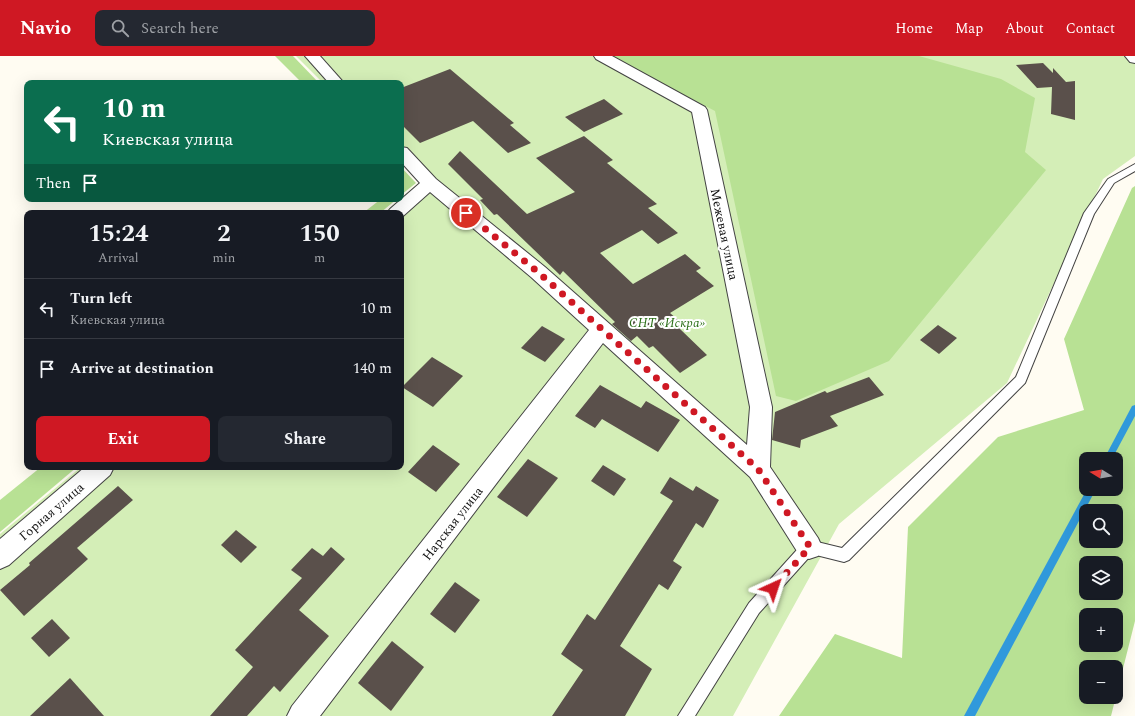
<!DOCTYPE html>
<html lang="en">
<head>
<meta charset="utf-8">
<style>
	:root { --surface:#171b24; --page:#242831; --text:#f1f3f6; --muted:#9ea1a6; --line:#363941; --accent:#cf1823 }
	body { margin:0; font-family:Spectral,serif; background:var(--page); color:var(--text); height:100vh; display:flex; flex-direction:column; font-size:15px; white-space:nowrap }
	* { box-sizing:border-box; margin:0 }
	p { font-size:13px; color:var(--muted) }
	.icon { flex:none; width:22px; height:22px; fill:none; stroke:currentColor; stroke-width:2; stroke-linecap:round; stroke-linejoin:round }
	.map { position:relative; flex:1; overflow:hidden }
	.sheet { position:absolute; left:24px; top:154px; width:380px; height:260px; display:flex; flex-direction:column; background:var(--surface); border-radius:8px; box-shadow:0 4px 16px #0002 }
	.sheet>* { flex:none }
	.banner { position:absolute; left:24px; top:24px; width:380px; height:122px; border-radius:8px; box-shadow:0 4px 16px #0002; background:#0b6e4f; color:#fff; overflow:hidden }
	.needle { width:26px; rotate:281deg }
	.fabs { position:absolute; left:1079px; top:396px; display:grid; gap:8px }
	.fabs a { display:grid; place-items:center; width:44px; height:44px; border-radius:8px; background:var(--surface); box-shadow:0 4px 16px #0002; font-size:20px }
	.pin { position:absolute; display:grid; place-items:center; width:34px; height:34px; color:#fff; margin:-17px; border:2px solid #fff; border-radius:50%; box-shadow:0 1px 4px #0007 }
	.me { position:absolute; width:44px; margin:-22px; rotate:42deg; stroke-linejoin:round; filter:drop-shadow(0 0 3px #0008) }
	.turn { display:flex; align-items:center; gap:14px; height:84px; padding:0 12px; font-size:18px }
	.turn .icon { width:52px; height:52px; stroke-width:2.5 }
	.turn b { display:block; font-size:28px; line-height:34px }
	.then { display:flex; align-items:center; height:38px; padding:0 12px; background:#0003; gap:8px; font-size:15px }
	.eta { display:flex; justify-content:space-evenly; align-items:center; height:68px; text-align:center }
	.eta b { font-size:24px; font-weight:700; line-height:28px }
	.cta { display:flex; gap:8px; margin-top:auto; padding:8px 12px }
	.cta a { flex:1; height:46px; border-radius:8px; background:var(--accent); color:#fff; font-size:16px; font-weight:700; line-height:46px; text-align:center }
	.cta a+a { background:var(--page); color:var(--text) }
	ul { padding:0; list-style:none }
	li { display:flex; align-items:center; gap:12px; height:60px; padding:0 12px; border-top:1px solid var(--line) }
	li div { flex:1 }
	li b { display:block; font-size:15px }
	li em { font-style:normal }
	header { display:flex; align-items:center; gap:24px; box-sizing:border-box; height:56px; padding:0 20px; background:var(--accent); color:#fff }
	header strong { font-size:19px }
	nav { display:flex; gap:22px; margin-inline-start:auto; font-size:14px }
	.search { width:280px; height:36px; background:var(--page); display:flex; align-items:center; gap:10px; box-sizing:border-box; padding:0 14px; border-radius:8px; color:var(--muted); font-size:15px }
	.map>svg:first-child { display:block }
	.green { fill:#d4eeb7 }
	.forest { fill:#b8e194; fill-rule:evenodd }
	.lines { fill:none; stroke-linecap:round; stroke-linejoin:round }
	.stream { fill:#3099db; fill-rule:evenodd }
	.building { fill:#5a504b }
	.service-casing { stroke:#434343; stroke-width:2 }
	.minor-casing { stroke:#434343; stroke-width:2 }
	.service { fill:#fff; fill-rule:evenodd }
	.minor { fill:#fff; fill-rule:evenodd }
	.route { stroke:#cf1823; stroke-width:7; stroke-dasharray:0 12.6 }
	.labels { text-anchor:middle; stroke-width:4; stroke-linejoin:round; paint-order:stroke }
	.street-label { font-size:13px; fill:#101010; stroke:#fff }
	.park-label { font-size:13px; font-style:italic; fill:#2b6f18; stroke:#fff }
</style>
</head>
<body>
<header>
<strong>Navio</strong>
<div class="search"><svg class="icon" aria-label="search" viewBox="0 0 24 24"><circle cx="10" cy="10" r="6"/><path d="M15 15l6 6"/></svg>Search here</div>
<nav><a>Home</a><a>Map</a><a>About</a><a>Contact</a></nav>
</header>
<div class="map">
<svg width="1135" height="660" viewBox="0 0 1135 660">
	<rect width="100%" height="100%" fill="#fffcf2"/>
	<!-- green -->
	<path class="green" d="M296,0h839v100l-32,23 -96,204 -168,141 -106,192h-733v-182l81,-67h320v-254h-17l37,-32 -20,-20v-78h-78z"/>
	<!-- forest -->
	<g class="forest">
		<path d="M275,0h18l26,27h-17z"/>
		<path d="M610,0h309l82,23 34,19 -10,54 21,18 -157,191 -93,40 -20,-5 -61,-285z"/>
		<path d="M401,111l15,16 -15,12z"/>
		<path d="M1135,130v435l-24,95h-332l56,-82 67,24 6,-131 90,-90 86,-27 -20,-71 68,-151zM1086,403h30v30h-30zM1086,455h30v30h-30zM1086,507h30v30h-30zM1086,559h30v30h-30zM1086,611h30v30h-30z"/>
		<path d="M381,143h16l-17,14h-17z"/>
		<path d="M41,411h36l-77,65v-32z"/>
	</g>
	<g class="lines">
		<!-- stream -->
		<g class="stream">
			<path d="M1135,349v11l-23,43h-8l28,-53z"/>
			<path d="M1087,433h9l-121,227h-11z"/>
		</g>
	</g>
	<!-- building -->
	<g class="building">
		<path d="M1043,7l10,10v-5l13,14 9,-1v39l-24,-6 1,-27 -15,1 -21,-23z"/>
		<path d="M450,13l64,54 -4,2 21,18 -23,10 -35,-32 -53,22 -19,-19v-36z"/>
		<path d="M604,43l19,15 -39,18 -19,-15z"/>
		<path d="M584,80l29,24 -6,3 50,41 -9,4 30,25 -20,11 -16,-14 -42,23 33,31 52,-30 16,14 -5,3 18,15 -44,27 15,13 -5,3 27,26 -27,18 -27,-27 -4,2 -12,-12 -6,5 -19,-17 3,-2 -52,-51 -3,4 -63,-61 -3,1 -14,-15 3,-1 -35,-35 12,-13 67,63 48,-22 -39,-34z"/>
		<path d="M938,269l19,13 -18,16 -19,-14z"/>
		<path d="M542,270l23,13 -20,23 -24,-14z"/>
		<path d="M432,301l31,19 -30,31 -31,-20z"/>
		<path d="M869,321l15,18 -54,21 8,10 -37,14 -1,8 -28,-8 3,-28 50,-21 2,2z"/>
		<path d="M600,329l41,23 5,-7 34,19 -22,32 -56,-33 -7,9 -20,-12z"/>
		<path d="M433,389l27,19 -24,28 -28,-20z"/>
		<path d="M528,403l30,19 -31,39 -30,-20z"/>
		<path d="M603,409l23,14 -12,17 -23,-15z"/>
		<path d="M670,421l23,14 3,-5 23,14 -16,28 -7,-5 -23,38 9,6 -14,23 -9,-6 -39,62 32,23 -27,47h-73l31,-46 -22,-16 26,-40 8,6 78,-119 -13,-8z"/>
		<path d="M118,430l15,14 -56,48 11,11 -64,57 -24,-26 30,-25 -1,-2z"/>
		<path d="M236,474l21,17 -16,16 -20,-18z"/>
		<path d="M331,491l14,12 -46,51 30,26 -49,56 -6,-6 -27,30h-37l43,-49 -18,-17 67,-72 -11,-8 21,-22 11,8z"/>
		<path d="M455,526l25,18 -25,33 -25,-19z"/>
		<path d="M52,563l18,19 -21,19 -18,-19z"/>
		<path d="M392,585l32,26 -33,44 -33,-28z"/>
		<path d="M70,622l34,38h-74z"/>
	</g>
	<g class="lines">
		<!-- service casing -->
		<g class="service-casing">
			<path id="service" d="M1135,108v7l-21,12 -20,31 -69,169 -176,177 -5,2 -32,-8 -53,59 -64,103h-17l71,-113 55,-61 5,-2 33,8 174,-171 68,-164 24,-34z"/>
		</g>
		<!-- minor casing -->
		<g class="minor-casing">
			<g id="minor">
				<path d="M305,0h15l24,27h-15z"/>
				<path d="M594,0h18l93,51 2,3 65,297 -2,60 48,71 4,9 -4,9 -9,3 -9,-3 -50,-79 -147,-134 -283,373h-33l5,-10 297,-376 -58,-53 -101,-85 -28,25 -1,1v-5h-14l3,-4 30,-26 -19,-21v-15l6,1 29,31 109,88 202,178 3,-38 -58,-295 -96,-53z"/>
				<path d="M1125,0h10v7l-5,-1z"/>
				<path d="M85,411h29l-4,8 -101,90 -9,4v-30z"/>
			</g>
		</g>
		<!-- service -->
		<use href="#service" class="service"/>
		<!-- minor -->
		<use href="#minor" class="minor"/>
	</g>
	<g class="lines">
		<!-- route -->
		<path class="route" d="M466,157l72,59 220,197 52,78 -37,41"/>
	</g>
	<g class="labels">
		<!-- street labels -->
		<g class="street-label">
			<text transform="translate(725 178) rotate(78)" y="5">Межевая улица</text>
			<text transform="translate(51 455) rotate(-41)" y="5">Горная улица</text>
			<text transform="translate(452 467) rotate(-52)" y="5">Нарская улица</text>
		</g>
		<!-- park labels -->
		<g class="park-label">
			<text x="667" y="271">СНТ «Искра»</text>
		</g>
	</g>
</svg>
<div class="fabs">
<a><svg class="needle" viewBox="-14 -14 28 28"><path d="M0-13l5 13h-10z" fill="#e53935"/><path d="M0 13l5-13h-10z" fill="#9ea1a6"/></svg></a>
<a><svg class="icon" aria-label="search" viewBox="0 0 24 24"><circle cx="10" cy="10" r="6"/><path d="M15 15l6 6"/></svg></a>
<a><svg class="icon" aria-label="layers" viewBox="0 0 24 24"><path d="M12 4l9 5-9 5-9-5zM3 14l9 5 9-5"/></svg></a>
<a>+</a>
<a>−</a>
</div>
<div class="pin" style="left:466px;top:157px;background:#d93025"><svg class="icon" aria-label="arrive" viewBox="0 0 24 24"><path d="M6 21V4h12l-3 4 3 4H6"/></svg></div>
<svg class="me" style="left:773px;top:532px" viewBox="-20 -20 40 40"><path d="M0-17L14 15 0 8-14 15z" fill="#cf1823" stroke="#fff" stroke-width="4"/></svg>
<div class="banner">
<div class="turn"><svg class="icon" aria-label="left" viewBox="0 0 24 24"><path d="M17 20v-9H6M10 6l-5 5 5 5"/></svg><div><b>10 m</b>Киевская улица</div></div>
<div class="then">Then<svg class="icon" aria-label="arrive" viewBox="0 0 24 24"><path d="M6 21V4h12l-3 4 3 4H6"/></svg></div>
</div>
<section class="sheet">
<div class="eta">
<div><b>15:24</b><p>Arrival</p></div>
<div><b>2</b><p>min</p></div>
<div><b>150</b><p>m</p></div>
</div>
<ul>
<li><svg class="icon" aria-label="left" viewBox="0 0 24 24"><path d="M17 20v-9H6M10 6l-5 5 5 5"/></svg><div><b>Turn left</b><p>Киевская улица</p></div><em>10 m</em></li>
<li><svg class="icon" aria-label="arrive" viewBox="0 0 24 24"><path d="M6 21V4h12l-3 4 3 4H6"/></svg><div><b>Arrive at destination</b></div><em>140 m</em></li>
</ul>
<div class="cta"><a>Exit</a><a>Share</a></div>
</section>
</div>
</body>
</html>
